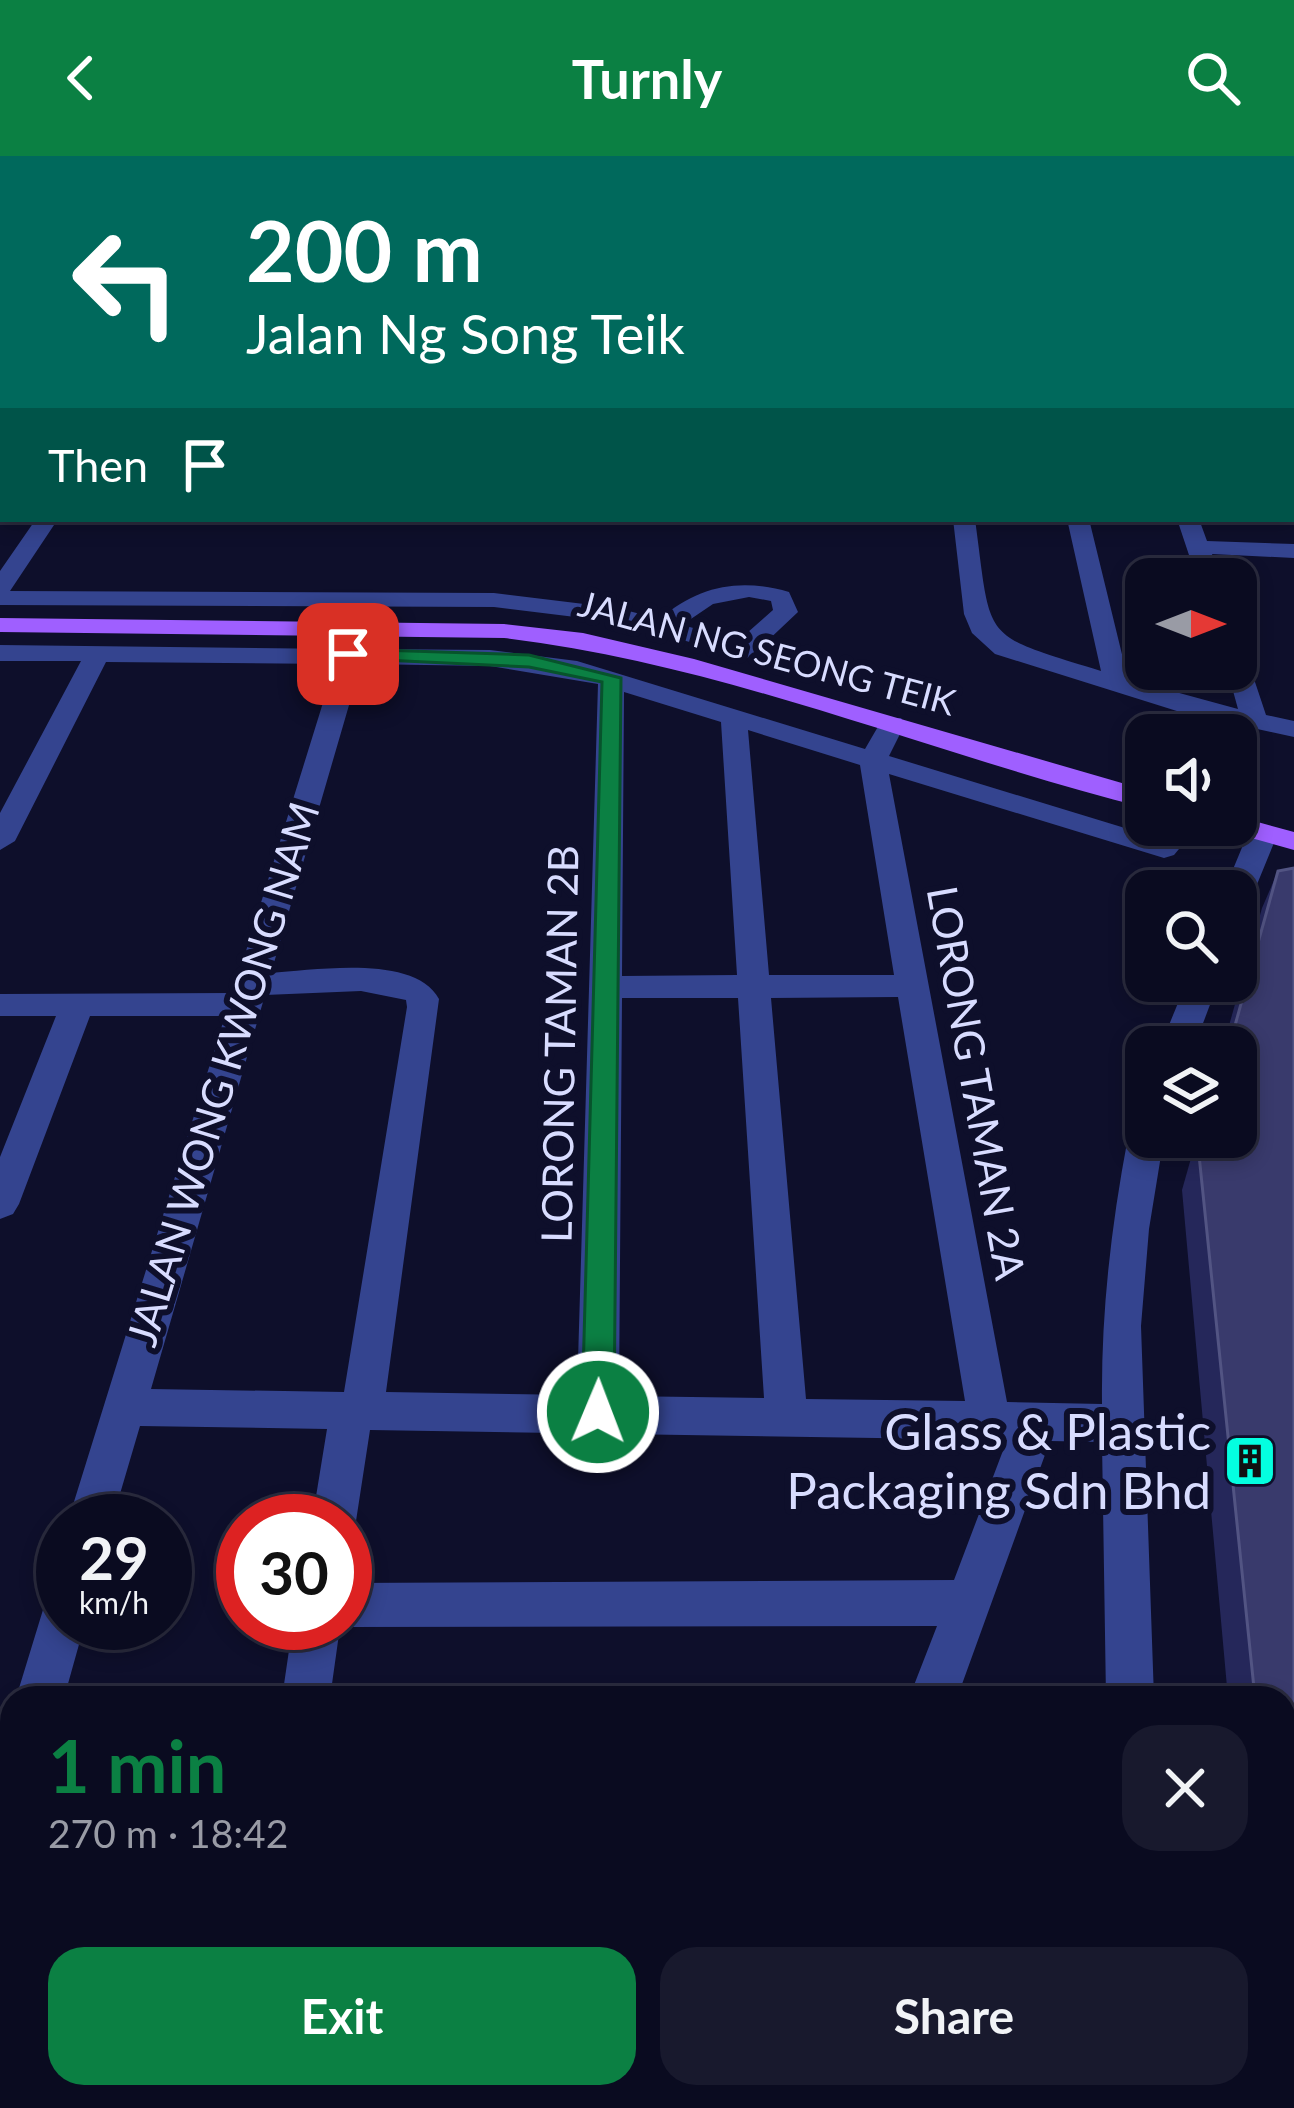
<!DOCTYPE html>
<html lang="en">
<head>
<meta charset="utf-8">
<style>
	:root { --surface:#0a0b20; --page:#18192d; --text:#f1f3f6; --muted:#999ba5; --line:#2a2b3e; --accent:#0b8043 }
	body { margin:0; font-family:Lato,sans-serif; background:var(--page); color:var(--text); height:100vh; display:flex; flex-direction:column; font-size:45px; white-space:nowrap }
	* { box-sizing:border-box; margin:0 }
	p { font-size:39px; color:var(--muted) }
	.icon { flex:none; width:66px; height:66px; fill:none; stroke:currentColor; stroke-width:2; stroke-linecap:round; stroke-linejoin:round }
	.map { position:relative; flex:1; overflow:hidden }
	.details { position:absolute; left:0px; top:1530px; width:1296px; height:423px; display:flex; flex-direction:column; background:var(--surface); border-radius:36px 36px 0 0; box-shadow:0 6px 18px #0003,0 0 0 3px var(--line) }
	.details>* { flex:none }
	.guide { position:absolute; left:0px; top:0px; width:1296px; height:366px; box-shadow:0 6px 18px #0003,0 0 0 3px var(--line); background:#00695c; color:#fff; overflow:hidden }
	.needle { width:78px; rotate:90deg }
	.buttons { position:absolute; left:1125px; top:402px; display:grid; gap:24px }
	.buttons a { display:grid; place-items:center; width:132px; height:132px; border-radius:24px; background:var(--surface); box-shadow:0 6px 18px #0003,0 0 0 3px var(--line); font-size:60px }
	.speed { position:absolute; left:36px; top:1338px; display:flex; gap:24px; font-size:60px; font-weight:700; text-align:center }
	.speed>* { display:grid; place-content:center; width:156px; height:156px; border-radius:50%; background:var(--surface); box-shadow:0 6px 18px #0003,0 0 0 3px var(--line); line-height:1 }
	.speed small { font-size:30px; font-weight:400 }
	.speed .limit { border:18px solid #d22; background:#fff; color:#111 }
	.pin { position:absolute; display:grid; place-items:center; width:102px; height:102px; color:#fff; margin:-51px; border-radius:24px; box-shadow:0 6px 18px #0006 }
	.me { position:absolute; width:132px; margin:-66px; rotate:1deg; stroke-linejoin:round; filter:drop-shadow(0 0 9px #0008) }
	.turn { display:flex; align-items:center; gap:42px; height:252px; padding:0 48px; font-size:54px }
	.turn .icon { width:156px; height:156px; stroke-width:2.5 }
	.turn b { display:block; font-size:84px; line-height:102px }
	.then { display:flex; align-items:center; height:114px; padding:0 48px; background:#0003; gap:24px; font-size:45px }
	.round { display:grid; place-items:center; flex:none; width:126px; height:126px; border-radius:36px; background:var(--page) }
	.overview { display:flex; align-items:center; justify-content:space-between; height:204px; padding:0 48px }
	h1 { font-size:72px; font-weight:700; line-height:90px; color:var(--accent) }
	.primary-button { display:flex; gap:24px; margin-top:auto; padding:24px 48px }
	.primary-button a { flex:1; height:138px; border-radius:36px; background:var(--accent); color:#fff; font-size:48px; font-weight:700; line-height:138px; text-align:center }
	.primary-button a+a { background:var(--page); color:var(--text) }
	header { display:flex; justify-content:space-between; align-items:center; height:156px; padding:0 48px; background:var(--accent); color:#fff; font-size:54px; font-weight:700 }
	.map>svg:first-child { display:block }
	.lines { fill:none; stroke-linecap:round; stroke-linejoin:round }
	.minor { fill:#34448f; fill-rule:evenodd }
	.major { fill:#9f5fff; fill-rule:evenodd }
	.wall { fill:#25275a }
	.building { fill:#393a6c; stroke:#525483; stroke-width:3 }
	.route { fill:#0b8043; stroke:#07532c; stroke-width:3 }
	.labels { text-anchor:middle; stroke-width:12; stroke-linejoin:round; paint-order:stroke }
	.far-street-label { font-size:36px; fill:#d8dcff; stroke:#0e0f2b }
	.street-label { font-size:42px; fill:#d8dcff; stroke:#0e0f2b }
	.near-poi-label { font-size:51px; fill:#d8dcff; stroke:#0e0f2b; text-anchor:end }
</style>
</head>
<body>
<header><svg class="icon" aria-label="back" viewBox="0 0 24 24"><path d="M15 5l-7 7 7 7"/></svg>Turnly<svg class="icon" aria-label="search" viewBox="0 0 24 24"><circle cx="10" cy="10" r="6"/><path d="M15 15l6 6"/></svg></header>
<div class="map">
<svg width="1294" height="1952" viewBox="0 0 1294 1952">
	<rect width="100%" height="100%" fill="#0e0f2b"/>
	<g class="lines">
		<!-- minor -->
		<g class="minor">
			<path d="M151,0h14l-16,3z"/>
			<path d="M418,0h14l-15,3z"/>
			<rect x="553" y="0" width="14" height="3"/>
			<rect x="686" y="0" width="14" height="3"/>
			<path d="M879,0h35l2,3h-35z"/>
			<path d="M964,0h19l-21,3z"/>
			<path d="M1071,0h27l2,3h-27z"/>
			<path d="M1119,0h19l-21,3z"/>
			<rect x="0" y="17" width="3" height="8"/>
			<rect x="1293" y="75" width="1" height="10"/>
			<path d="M3,76v12l-3,1v-12z"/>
			<rect x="1293" y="124" width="1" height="10"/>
			<rect x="0" y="131" width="3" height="10"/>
			<rect x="1293" y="157" width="1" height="10"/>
			<path d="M0,162h3l-3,14z"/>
			<rect x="1293" y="193" width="1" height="10"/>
			<rect x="1293" y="251" width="1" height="12"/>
			<path d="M3,273v16l-3,1v-16z"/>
			<path d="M36,363h22l-48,72 484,2 123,15 43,11c39,-34 81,-41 129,-27l9,20 -36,34 7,6 -4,5 -9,3 -140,-38 -122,-15 -494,-2v-34zM749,441l22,4 2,9 -34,30 -57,-15 31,-21z"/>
			<path d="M953,363h22c17,125 4,114 126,152l-34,-152h22l39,160 110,30 -11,-40h9v-20l9,3 21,63 28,6v16l-114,-25 -185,-58 -23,-21 -8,-19z"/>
			<path d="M1177,363h22l8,22 87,3v14l-82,-4 9,25h-24z"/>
			<path d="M357,471l12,7 -4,15 125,1 87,11 288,88 18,-31h18l4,6 -16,32 285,87 5,6 -5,6 -10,3 -275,-84 118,628 95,2c-1,-91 9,-177 26,-267l5,-10 13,-4v14h18l-15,92 -8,97 13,372h-48l-4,-256 -52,-1 -93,257h-48l28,-72 -597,1 -10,71h-48l11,-75h52v-40l609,-3 53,-140 -637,-10 -14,91 -11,17v-17h-33l15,-92 -187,-3 -28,95h-44l157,-505h-135l-71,188 -6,10 -13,5v-62l56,-141h-56v-22l233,-1 102,-329 -229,-2 -91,179 -15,9v-37l81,-152h-81v-16l340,4 8,-20zM361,508l129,2 108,18 -21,711 -191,-3 53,-393c-24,-45 -124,-29 -168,-26zM624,536l97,30 16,253 -115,1zM748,574l112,35 34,210h-125zM361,835l45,9 1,7 -63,385 -193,-3 114,-394zM898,841l67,404 -159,-2 -35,-401zM622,842h116l26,400 -145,-2z"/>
			<path d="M1263,668l15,9 -27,66 -15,10v-18h-12l24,-58z"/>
			<path d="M1187,825h32l-25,66h-34z"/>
			<path d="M63,1437v30h22l-21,75h-48l30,-98z"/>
			<path d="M12,1613v124h-12v-119z"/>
			<path d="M212,1941h58l-2,11h-58z"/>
			<path d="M764,1941h58l-3,11h-58z"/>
			<rect x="1115" y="1941" width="58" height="11"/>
		</g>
		<!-- major -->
		<g class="major">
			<path d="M986,0h27l2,3h-27z"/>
			<rect x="1293" y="54" width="1" height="10"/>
			<path d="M0,462l504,6 79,9 111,26 452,131v18c-215,-54 -421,-144 -642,-170l-504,-6z"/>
			<path d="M1236,660l58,16v18l-68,-19 -5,-6h15z"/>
		</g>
	</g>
	<!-- wall -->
	<path class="wall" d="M1294,712v1109h-2l-8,-80v-199h-56l-46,-508 15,-53h39v-90h-13l39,-139 16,-37z"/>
	<!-- building -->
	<path class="building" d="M1294,712v854l-10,-2v-22h-29l-56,-543 5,-18h32v-90h-7l49,-176z"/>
	<!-- route -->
	<path class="route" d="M348,493l181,6 92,23 -7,734 -5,10 -11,4 -11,-4 -5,-10 20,-730 -73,-15 -188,-9 -3,-4z"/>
	<!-- icons -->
	<defs>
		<g id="building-square" transform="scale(2.7)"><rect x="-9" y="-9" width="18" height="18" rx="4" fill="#04ffe0" stroke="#0e0f2b"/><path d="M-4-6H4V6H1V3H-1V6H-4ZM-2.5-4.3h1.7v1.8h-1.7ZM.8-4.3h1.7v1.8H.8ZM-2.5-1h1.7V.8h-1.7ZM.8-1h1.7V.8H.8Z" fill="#111"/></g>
	</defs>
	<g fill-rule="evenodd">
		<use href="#building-square" x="1250" y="1305"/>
	</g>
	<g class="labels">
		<!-- far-street labels -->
		<g class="far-street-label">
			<text transform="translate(767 497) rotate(15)" y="13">JALAN NG SEONG TEIK</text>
		</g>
		<!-- street labels -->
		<g class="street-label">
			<text transform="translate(560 888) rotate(-89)" y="15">LORONG TAMAN 2B</text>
			<text transform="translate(223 918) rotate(-73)" y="15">JALAN WONG KWONG NAM</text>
			<text transform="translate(976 927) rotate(80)" y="15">LORONG TAMAN 2A</text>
		</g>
		<!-- near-poi labels -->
		<g class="near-poi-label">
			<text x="1211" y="1294">Glass &amp; Plastic<tspan x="1211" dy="59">Packaging Sdn Bhd</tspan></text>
		</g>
	</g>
</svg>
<div class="buttons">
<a><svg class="needle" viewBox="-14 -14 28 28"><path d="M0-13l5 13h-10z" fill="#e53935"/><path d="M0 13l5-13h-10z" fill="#999ba5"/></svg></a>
<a><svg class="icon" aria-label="sound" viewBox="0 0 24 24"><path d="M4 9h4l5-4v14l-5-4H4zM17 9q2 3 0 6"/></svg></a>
<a><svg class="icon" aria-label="search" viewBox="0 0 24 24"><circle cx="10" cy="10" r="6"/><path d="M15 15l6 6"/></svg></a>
<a><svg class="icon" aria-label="layers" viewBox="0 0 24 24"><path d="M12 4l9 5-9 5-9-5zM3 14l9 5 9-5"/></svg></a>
</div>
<div class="speed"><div>29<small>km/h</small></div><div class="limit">30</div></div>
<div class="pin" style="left:348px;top:498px;background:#d93025"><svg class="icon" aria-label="arrive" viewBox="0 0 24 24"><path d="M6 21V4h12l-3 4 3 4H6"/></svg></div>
<svg class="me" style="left:598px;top:1256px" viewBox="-20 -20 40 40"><circle r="17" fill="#0b8043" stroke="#fff" stroke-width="3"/><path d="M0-11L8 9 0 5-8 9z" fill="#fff"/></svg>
<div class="guide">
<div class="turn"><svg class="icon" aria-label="left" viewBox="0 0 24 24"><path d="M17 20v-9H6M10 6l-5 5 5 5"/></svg><div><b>200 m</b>Jalan Ng Song Teik</div></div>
<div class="then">Then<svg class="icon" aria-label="arrive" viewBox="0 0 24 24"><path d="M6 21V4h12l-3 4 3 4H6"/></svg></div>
</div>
<section class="details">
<div class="overview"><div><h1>1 min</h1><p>270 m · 18:42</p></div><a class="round"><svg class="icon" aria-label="close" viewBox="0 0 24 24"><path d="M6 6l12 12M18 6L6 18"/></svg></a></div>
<div class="primary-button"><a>Exit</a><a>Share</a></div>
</section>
</div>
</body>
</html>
